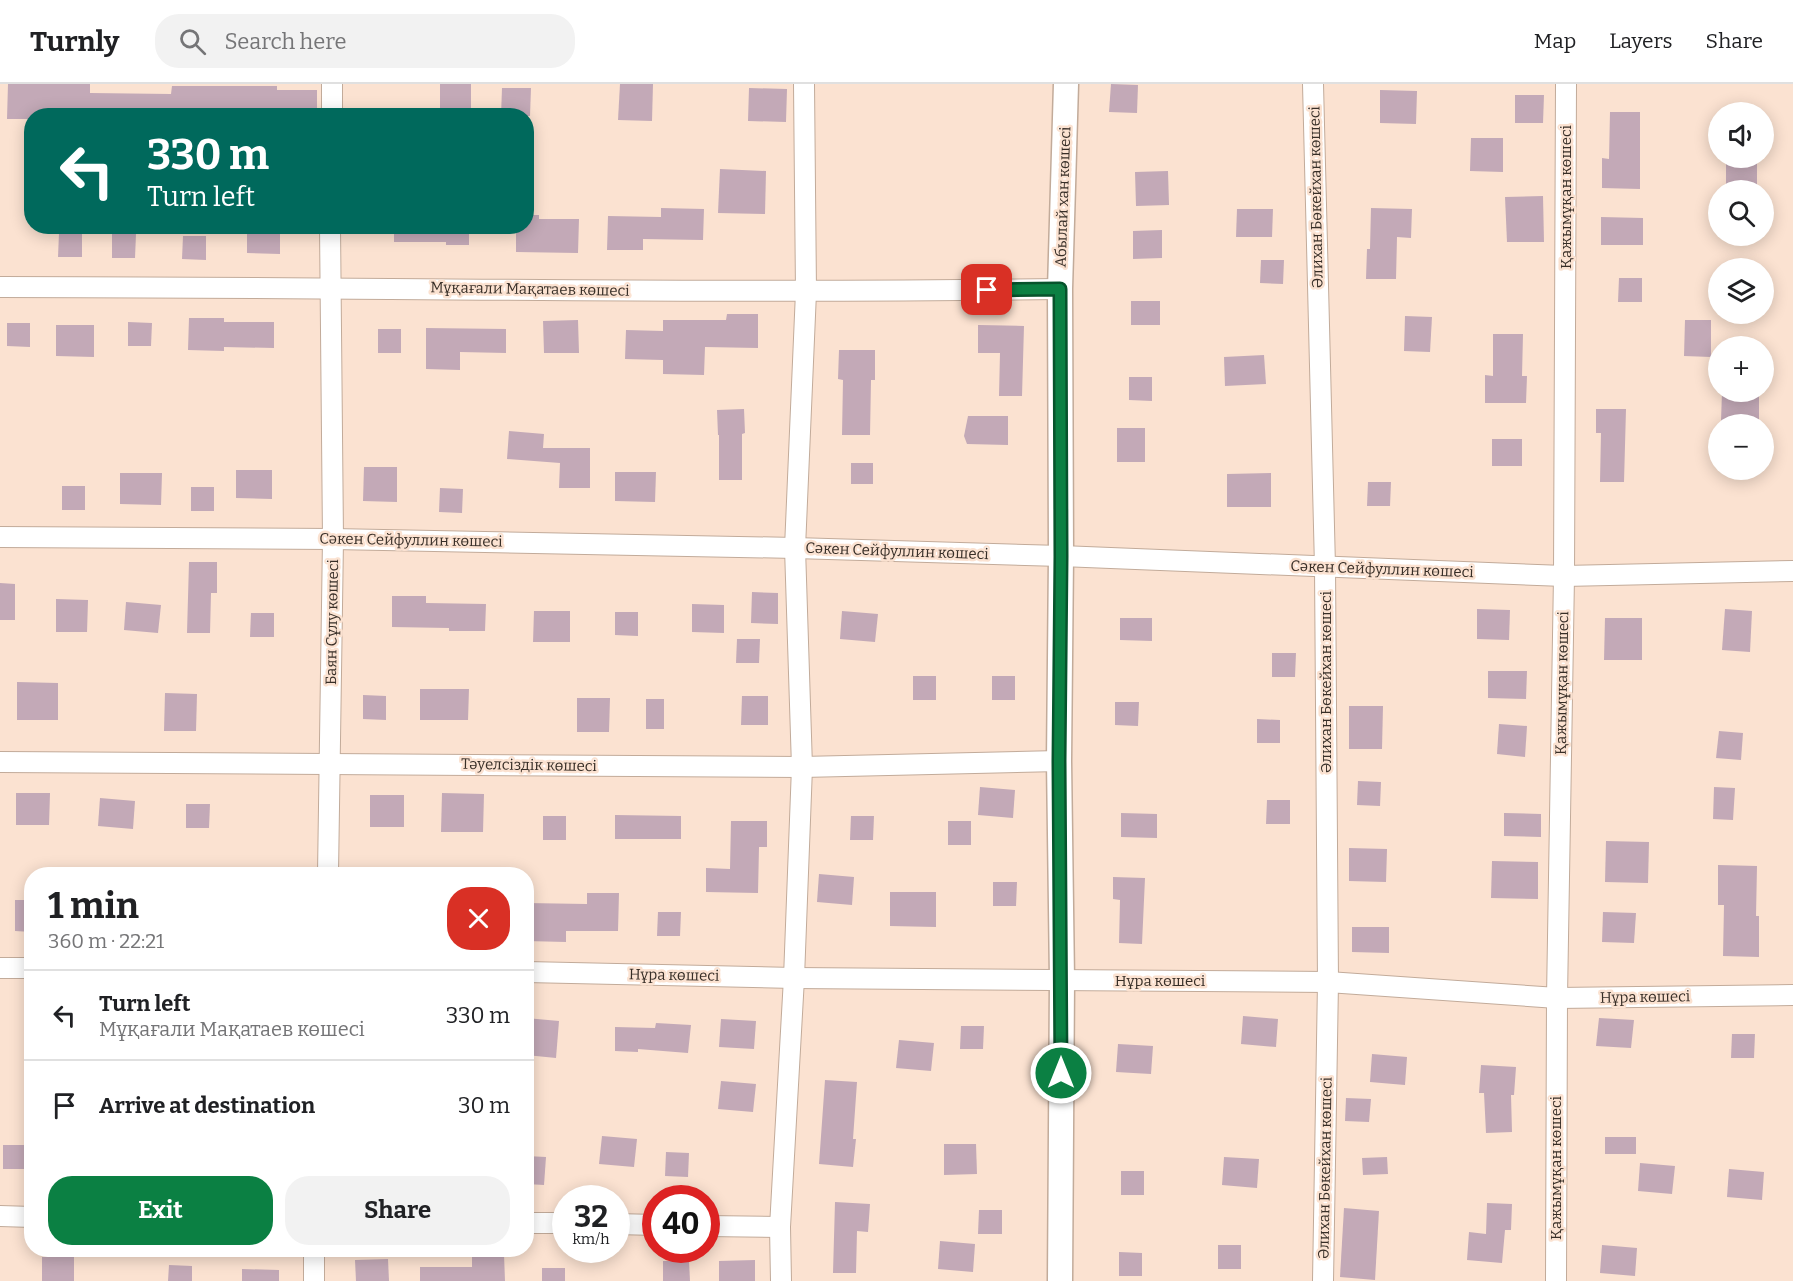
<!DOCTYPE html>
<html lang="en">
<head>
<meta charset="utf-8">
<style>
	:root { --surface:#fff; --page:#f2f2f2; --text:#202124; --muted:#757577; --line:#e0e0e0; --accent:#0b8043 }
	body { margin:0; font-family:Bitter,serif; background:var(--page); color:var(--text); height:100vh; display:flex; flex-direction:column; font-size:22px; white-space:nowrap }
	* { box-sizing:border-box; margin:0 }
	p { font-size:20px; color:var(--muted) }
	.icon { flex:none; width:33px; height:33px; fill:none; stroke:currentColor; stroke-width:2; stroke-linecap:round; stroke-linejoin:round }
	.map { position:relative; flex:1; overflow:hidden }
	.drawer { position:absolute; left:24px; top:783px; width:510px; height:390px; display:flex; flex-direction:column; background:var(--surface); border-radius:24px; box-shadow:0 3px 15px #0003 }
	.drawer>* { flex:none }
	.top-card { position:absolute; left:24px; top:24px; width:510px; height:126px; border-radius:24px; box-shadow:0 3px 15px #0003; background:#00695c; color:#fff; overflow:hidden }
	.controls { position:absolute; left:1708px; top:18px; display:grid; gap:12px }
	.controls a { display:grid; place-items:center; width:66px; height:66px; border-radius:50%; background:var(--surface); box-shadow:0 3px 15px #0003; font-size:30px }
	.speed { position:absolute; left:552px; top:1101px; display:flex; gap:12px; font-size:30px; font-weight:700; text-align:center }
	.speed>* { display:grid; place-content:center; width:78px; height:78px; border-radius:50%; background:var(--surface); box-shadow:0 3px 15px #0003; line-height:1 }
	.speed small { font-size:15px; font-weight:400 }
	.speed .limit { border:9px solid #d22; background:#fff; color:#111 }
	.pin { position:absolute; display:grid; place-items:center; width:51px; height:51px; color:#fff; margin:-26px; border-radius:12px; box-shadow:0 3px 9px #0006 }
	.me { position:absolute; width:66px; margin:-33px; rotate:0deg; stroke-linejoin:round; filter:drop-shadow(0 0 4px #0008) }
	.turn { display:flex; align-items:center; gap:21px; height:126px; padding:0 24px; font-size:27px }
	.turn .icon { width:78px; height:78px; stroke-width:2.5 }
	.turn b { display:block; font-size:42px; line-height:51px }
	.round { display:grid; place-items:center; flex:none; width:63px; height:63px; border-radius:24px; background:var(--page) }
	.headline { display:flex; align-items:center; justify-content:space-between; height:102px; padding:0 24px }
	h1 { font-size:36px; font-weight:700; line-height:45px }
	.button { display:flex; gap:12px; margin-top:auto; padding:12px 24px }
	.button a { flex:1; height:69px; border-radius:24px; background:var(--accent); color:#fff; font-size:24px; font-weight:700; line-height:69px; text-align:center }
	.button a+a { background:var(--page); color:var(--text) }
	ul { padding:0; list-style:none }
	li { display:flex; align-items:center; gap:18px; height:90px; padding:0 24px; border-top:2px solid var(--line) }
	li div { flex:1 }
	li b { display:block; font-size:22px }
	li em { font-style:normal }
	header { display:flex; align-items:center; gap:36px; box-sizing:border-box; height:84px; padding:0 30px; background:var(--surface); border-bottom:2px solid var(--line) }
	header strong { font-size:28px }
	nav { display:flex; gap:33px; margin-inline-start:auto; font-size:21px }
	.search { width:420px; height:54px; background:var(--page); display:flex; align-items:center; gap:15px; box-sizing:border-box; padding:0 21px; border-radius:24px; color:var(--muted); font-size:22px }
	.map>svg:first-child { display:block }
	.building { fill:#c3a9b7 }
	.lines { fill:none; stroke-linecap:round; stroke-linejoin:round }
	.minor-casing { stroke:#c2ab9a; stroke-width:22 }
	.tertiary-casing { stroke:#c2ab9a; stroke-width:27 }
	.minor { stroke:#fff; stroke-width:20 }
	.tertiary { stroke:#fff; stroke-width:24 }
	.route-casing { stroke:#07532c; stroke-width:15 }
	.route { stroke:#0b8043; stroke-width:10 }
	.labels { text-anchor:middle; stroke-width:5; stroke-linejoin:round; paint-order:stroke }
	.street-label { font-size:15px; fill:#372e27; stroke:#fbe2d1 }
</style>
</head>
<body>
<header>
<strong>Turnly</strong>
<div class="search"><svg class="icon" aria-label="search" viewBox="0 0 24 24"><circle cx="10" cy="10" r="6"/><path d="M15 15l6 6"/></svg>Search here</div>
<nav><a>Map</a><a>Layers</a><a>Share</a></nav>
</header>
<div class="map">
<svg width="1793" height="1197" viewBox="0 0 1793 1197">
	<rect width="100%" height="100%" fill="#fbe2d1"/>
	<!-- building -->
	<g class="building">
		<path d="M8,0h82v9l81,1 1,-8h105v4h40v24l-285,2v3h-25z"/>
		<rect x="440" y="0" width="31" height="32"/>
		<path d="M620,0h33l-1,37 -34,-1z"/>
		<path d="M1111,0l27,1 -1,28 -28,-1z"/>
		<path d="M502,4h29l-1,28h-29z"/>
		<path d="M749,4l38,1 -1,33 -38,-1z"/>
		<path d="M1380,6l37,1 -1,33 -36,-1z"/>
		<path d="M1515,11h29l-1,28h-28z"/>
		<path d="M1610,28h30v77l-38,-1v-30l7,1z"/>
		<path d="M1471,54h32v34l-33,-1z"/>
		<rect x="1726" y="74" width="31" height="31"/>
		<path d="M720,85l46,2 -1,43 -47,-1z"/>
		<path d="M1168,87l1,34 -33,1 -1,-34z"/>
		<path d="M1543,112l1,46h-37l-2,-45z"/>
		<path d="M661,124l43,1 -1,31 -60,-1v11h-36l1,-34 53,1z"/>
		<path d="M1371,124l41,1 -1,29 -14,-1 -1,42h-30l1,-30h3z"/>
		<path d="M1237,125h36l-1,28h-36z"/>
		<path d="M526,131h13v4h40l-1,34 -62,-1v-26h10z"/>
		<path d="M1601,133l42,1v27h-42z"/>
		<path d="M247,142h33v28l-33,-1z"/>
		<path d="M394,142h75v19h-23v-3h-52z"/>
		<path d="M1162,146v28l-29,1v-28z"/>
		<path d="M59,149h23v24h-24z"/>
		<path d="M112,150h24l-1,24h-23z"/>
		<path d="M183,152h23v24l-24,-1z"/>
		<path d="M1261,176h23l-1,24 -23,-1z"/>
		<path d="M1619,194h23v24h-24z"/>
		<rect x="1131" y="217" width="29" height="24"/>
		<path d="M727,230h31v34l-53,-1 -1,28 -41,-1v-14l-38,-1 1,-29 37,1v-11h63z"/>
		<path d="M1405,232l27,1 -2,35 -26,-1z"/>
		<path d="M189,234h35v4h50v26l-50,-1v4l-36,-1z"/>
		<path d="M578,236l1,33h-35l-1,-32z"/>
		<path d="M1685,236h26v37l-27,-1z"/>
		<path d="M128,238l24,1 -1,23h-23z"/>
		<path d="M7,239h23v24l-23,-1z"/>
		<path d="M56,241h38v32l-38,-1z"/>
		<path d="M978,241l46,1 -2,70h-23l1,-43h-22z"/>
		<path d="M426,244l80,1v24l-46,-1v18l-34,-1z"/>
		<rect x="378" y="245" width="23" height="24"/>
		<path d="M1493,250h30l-1,42h5l-1,27h-41v-28l8,1z"/>
		<path d="M839,266h36v30h-4l-1,55h-28l1,-55 -5,-1z"/>
		<path d="M1264,271l2,29 -41,2 -1,-29z"/>
		<path d="M1129,293h23v24l-23,-1z"/>
		<path d="M1722,308h37v30l-38,-1z"/>
		<path d="M744,325l1,24 -3,1v46h-23v-45h-1l-1,-25z"/>
		<path d="M1596,325h30l-2,73h-24l1,-49h-5z"/>
		<path d="M968,332h40v29l-41,-1 -3,-8z"/>
		<rect x="1117" y="344" width="28" height="34"/>
		<path d="M509,347l35,3 -1,14h47v40h-31l1,-25 -53,-4z"/>
		<rect x="1492" y="355" width="30" height="27"/>
		<rect x="851" y="379" width="22" height="21"/>
		<path d="M364,383h33v35l-34,-1z"/>
		<path d="M236,386h36v29l-36,-1z"/>
		<path d="M615,388h41l-1,30 -40,-1z"/>
		<path d="M120,389h42l-1,32 -41,-1z"/>
		<path d="M1271,389v34h-44v-33z"/>
		<path d="M1368,398h23l-1,24h-23z"/>
		<rect x="62" y="402" width="23" height="24"/>
		<rect x="191" y="403" width="23" height="24"/>
		<path d="M440,404l23,1 -1,24 -23,-1z"/>
		<path d="M189,478h28v31h-6l-1,40h-23z"/>
		<path d="M0,499l15,1v36h-15z"/>
		<path d="M752,508l26,1v31l-27,-1z"/>
		<path d="M392,512h34v7l60,1 -1,27h-36v-3l-57,-1z"/>
		<path d="M56,515l32,1 -1,32h-31z"/>
		<path d="M126,518l35,3 -3,28 -34,-3z"/>
		<path d="M692,520l32,1v28l-32,-1z"/>
		<path d="M1477,525l33,1 -1,30 -32,-1z"/>
		<path d="M1725,525l27,2 -2,41 -28,-2z"/>
		<path d="M534,527h36v31h-37z"/>
		<path d="M842,527l36,3 -3,28 -35,-3z"/>
		<path d="M615,528h23v24l-23,-1z"/>
		<path d="M251,529h23v24h-24z"/>
		<path d="M1120,534h32v23l-32,-1z"/>
		<path d="M1605,534h37v42h-38z"/>
		<path d="M737,555h23l-1,24h-23z"/>
		<path d="M1272,569h24l-1,24h-23z"/>
		<path d="M1488,587h39l-1,28 -38,-1z"/>
		<rect x="913" y="592" width="23" height="24"/>
		<rect x="992" y="592" width="23" height="24"/>
		<path d="M17,598l41,1v37h-41z"/>
		<path d="M420,605h49l-1,31h-48z"/>
		<path d="M165,609l32,1 -1,37h-32z"/>
		<path d="M363,611l23,1v24l-23,-1z"/>
		<path d="M742,612h26v29h-27z"/>
		<path d="M577,614h33l-1,34h-32z"/>
		<rect x="646" y="615" width="18" height="30"/>
		<path d="M1115,618h24l-1,24 -23,-1z"/>
		<path d="M1349,622h34l-1,43h-33z"/>
		<path d="M1257,635l23,1v23h-23z"/>
		<path d="M1499,640l28,2 -2,31 -28,-3z"/>
		<path d="M1719,647l24,2 -2,27 -25,-2z"/>
		<path d="M1358,697l23,1 -1,24 -23,-1z"/>
		<path d="M980,703l35,3 -2,28 -35,-3z"/>
		<path d="M1714,703l21,1 -2,32 -20,-1z"/>
		<path d="M16,709h34l-1,32h-33z"/>
		<path d="M442,709l42,1 -1,38h-42z"/>
		<rect x="370" y="711" width="34" height="32"/>
		<path d="M100,714l35,3 -2,28 -35,-3z"/>
		<path d="M1267,716h23v24h-24z"/>
		<path d="M186,720h24l-1,24h-23z"/>
		<path d="M1121,729l36,1v24l-36,-1z"/>
		<path d="M1504,729l37,1v23l-37,-1z"/>
		<path d="M615,731l66,1v23h-66z"/>
		<rect x="543" y="732" width="23" height="24"/>
		<path d="M851,732h23l-1,24h-23z"/>
		<path d="M731,737h36v26h-8l-1,46 -52,-1v-24l24,1z"/>
		<rect x="948" y="737" width="23" height="24"/>
		<path d="M1606,757l43,1 -1,41 -43,-1z"/>
		<path d="M1349,764l38,1 -1,33 -37,-1z"/>
		<path d="M1492,777l46,1v37l-47,-1z"/>
		<path d="M1718,781l39,1 -1,50h3v41l-36,-1 1,-51h-6z"/>
		<path d="M819,790l35,3 -2,28 -35,-3z"/>
		<path d="M1113,793l32,1 -3,66 -23,-1 1,-43 -7,-1z"/>
		<path d="M993,798h24l-1,24h-23z"/>
		<path d="M890,808h46v35l-46,-1z"/>
		<path d="M587,809h32l-1,38h-52v11l-40,-1v-38l61,1z"/>
		<path d="M15,816h17v32l-17,-1z"/>
		<path d="M658,828h23l-1,24h-23z"/>
		<path d="M1603,828l33,1 -2,30 -32,-1z"/>
		<path d="M1352,843h37v26l-37,-1z"/>
		<path d="M1243,932l35,3 -2,28 -35,-3z"/>
		<path d="M526,934l33,3 -3,37 -30,-3z"/>
		<path d="M1599,934l35,2 -3,28 -35,-2z"/>
		<path d="M721,935l35,2 -2,28 -35,-2z"/>
		<path d="M656,939l35,2 -3,28 -50,-4v3l-23,-1v-24l40,1z"/>
		<path d="M961,942h23l-1,23h-23z"/>
		<path d="M1732,950h23l-1,24h-23z"/>
		<path d="M899,956l35,3 -3,28 -35,-3z"/>
		<path d="M1118,960l35,2 -2,28 -35,-2z"/>
		<path d="M1372,970l35,3 -2,28 -35,-3z"/>
		<path d="M1481,981l35,2 -2,28h-3l1,37 -26,1 -2,-40h-5z"/>
		<path d="M825,996l32,2 -4,57h3l-3,28 -34,-3z"/>
		<path d="M721,997l35,3 -3,28 -35,-3z"/>
		<path d="M1346,1014l25,1 -2,23 -24,-1z"/>
		<path d="M602,1052l35,3 -3,28 -35,-3z"/>
		<rect x="1605" y="1053" width="31" height="17"/>
		<path d="M944,1060h32l1,30 -33,1z"/>
		<rect x="3" y="1061" width="23" height="24"/>
		<path d="M666,1068l23,1 -1,24 -23,-1z"/>
		<path d="M526,1072l20,1 -2,28 -18,-1z"/>
		<path d="M1224,1073l35,2 -2,29 -35,-3z"/>
		<path d="M1387,1073l1,17 -25,1 -1,-17z"/>
		<path d="M1640,1079l35,3 -3,28 -34,-3z"/>
		<path d="M1729,1085l35,3 -2,28 -35,-3z"/>
		<rect x="1121" y="1087" width="23" height="24"/>
		<path d="M835,1118l35,2 -2,28 -11,-1 -1,42h-23z"/>
		<path d="M1487,1119l25,1 -1,26h-6l-3,33 -35,-3 2,-28 17,2z"/>
		<path d="M1344,1124l35,3 -4,69 -35,-3z"/>
		<path d="M979,1126h23v24h-24z"/>
		<path d="M940,1157l35,3 -2,28 -35,-3z"/>
		<rect x="1218" y="1161" width="23" height="24"/>
		<path d="M1602,1161l35,3 -2,28 -35,-3z"/>
		<path d="M1119,1168l23,1v23h-23z"/>
		<path d="M504,1170l1,27h-85v-14h52v-12z"/>
		<rect x="42" y="1173" width="32" height="24"/>
		<path d="M388,1175l1,22h-33l-1,-21z"/>
		<path d="M755,1176v21h-36v-20z"/>
		<path d="M663,1177h26l1,20h-27z"/>
		<path d="M169,1181l23,1v15h-24z"/>
		<rect x="542" y="1184" width="23" height="13"/>
		<path d="M242,1185l37,1v11h-37z"/>
	</g>
	<g class="lines">
		<!-- minor casing -->
		<g class="minor-casing">
			<g id="minor">
				<path d="M1313,0l12,483 3,415 -5,299"/>
				<path d="M332,32v-32"/>
				<path d="M0,203c353,0 707,7 1060,2"/>
				<path d="M0,453l333,2 462,9 266,8 503,20 229,-5"/>
				<path d="M0,678l802,5 257,-6"/>
				<path d="M328,790l5,-335 -3,-313"/>
				<path d="M0,884h32"/>
				<path d="M526,888l268,6 534,4 229,16 236,-3"/>
				<path d="M0,1132l32,1"/>
				<path d="M526,1139h40"/>
				<path d="M616,1140l40,1"/>
				<path d="M706,1142l74,1"/>
				<path d="M314,1197v-31"/>
				<path d="M781,1197l-1,-54 14,-249 8,-211 -7,-219 11,-256 -2,-208"/>
				<path d="M1556,1197l1,-283 7,-422 2,-492"/>
			</g>
		</g>
		<!-- tertiary casing -->
		<g class="tertiary-casing">
			<path id="tertiary" d="M1060,1197l2,-301 -3,-219 2,-205 -1,-267 6,-205"/>
		</g>
		<!-- minor -->
		<use href="#minor" class="minor"/>
		<!-- tertiary -->
		<use href="#tertiary" class="tertiary"/>
	</g>
	<g class="lines">
		<!-- route casing -->
		<g class="route-casing">
			<path id="route" d="M987,206l73,-1 1,267 -2,205 2,312"/>
		</g>
		<!-- route -->
		<use href="#route" class="route"/>
	</g>
	<g class="labels">
		<!-- street labels -->
		<g class="street-label">
			<text transform="translate(1063 113) rotate(-88)" y="5">Абылай хан көшесі</text>
			<text transform="translate(1316 113) rotate(-91)" y="5">Әлихан Бөкейхан көшесі</text>
			<text transform="translate(1566 113) rotate(-90)" y="5">Қажымұқан көшесі</text>
			<text transform="translate(530 205) rotate(1)" y="5">Мұқағали Мақатаев көшесі</text>
			<text transform="translate(411 456) rotate(1)" y="5">Сәкен Сейфуллин көшесі</text>
			<text transform="translate(897 467) rotate(2)" y="5">Сәкен Сейфуллин көшесі</text>
			<text transform="translate(1382 485) rotate(2)" y="5">Сәкен Сейфуллин көшесі</text>
			<text transform="translate(332 538) rotate(-89)" y="5">Баян Сұлу көшесі</text>
			<text transform="translate(1326 598) rotate(-90)" y="5">Әлихан Бөкейхан көшесі</text>
			<text transform="translate(1562 599) rotate(-89)" y="5">Қажымұқан көшесі</text>
			<text transform="translate(529 681) rotate(1)" y="5">Тәуелсіздік көшесі</text>
			<text transform="translate(674 891) rotate(1)" y="5">Нұра көшесі</text>
			<text x="1160" y="902">Нұра көшесі</text>
			<text transform="translate(1645 913) rotate(-1)" y="5">Нұра көшесі</text>
			<text transform="translate(1325 1084) rotate(-89)" y="5">Әлихан Бөкейхан көшесі</text>
			<text transform="translate(1556 1084) rotate(-90)" y="5">Қажымұқан көшесі</text>
		</g>
	</g>
</svg>
<div class="controls">
<a><svg class="icon" aria-label="sound" viewBox="0 0 24 24"><path d="M4 9h4l5-4v14l-5-4H4zM17 9q2 3 0 6"/></svg></a>
<a><svg class="icon" aria-label="search" viewBox="0 0 24 24"><circle cx="10" cy="10" r="6"/><path d="M15 15l6 6"/></svg></a>
<a><svg class="icon" aria-label="layers" viewBox="0 0 24 24"><path d="M12 4l9 5-9 5-9-5zM3 14l9 5 9-5"/></svg></a>
<a>+</a>
<a>−</a>
</div>
<div class="speed"><div>32<small>km/h</small></div><div class="limit">40</div></div>
<div class="pin" style="left:987px;top:206px;background:#d93025"><svg class="icon" aria-label="arrive" viewBox="0 0 24 24"><path d="M6 21V4h12l-3 4 3 4H6"/></svg></div>
<svg class="me" style="left:1061px;top:989px" viewBox="-20 -20 40 40"><circle r="17" fill="#0b8043" stroke="#fff" stroke-width="3"/><path d="M0-11L8 9 0 5-8 9z" fill="#fff"/></svg>
<div class="top-card">
<div class="turn"><svg class="icon" aria-label="left" viewBox="0 0 24 24"><path d="M17 20v-9H6M10 6l-5 5 5 5"/></svg><div><b>330 m</b>Turn left</div></div>
</div>
<section class="drawer">
<div class="headline"><div><h1>1 min</h1><p>360 m · 22:21</p></div><a class="round" style="background:#d93025;color:#fff"><svg class="icon" aria-label="close" viewBox="0 0 24 24"><path d="M6 6l12 12M18 6L6 18"/></svg></a></div>
<ul>
<li><svg class="icon" aria-label="left" viewBox="0 0 24 24"><path d="M17 20v-9H6M10 6l-5 5 5 5"/></svg><div><b>Turn left</b><p>Мұқағали Мақатаев көшесі</p></div><em>330 m</em></li>
<li><svg class="icon" aria-label="arrive" viewBox="0 0 24 24"><path d="M6 21V4h12l-3 4 3 4H6"/></svg><div><b>Arrive at destination</b></div><em>30 m</em></li>
</ul>
<div class="button"><a>Exit</a><a>Share</a></div>
</section>
</div>
</body>
</html>
